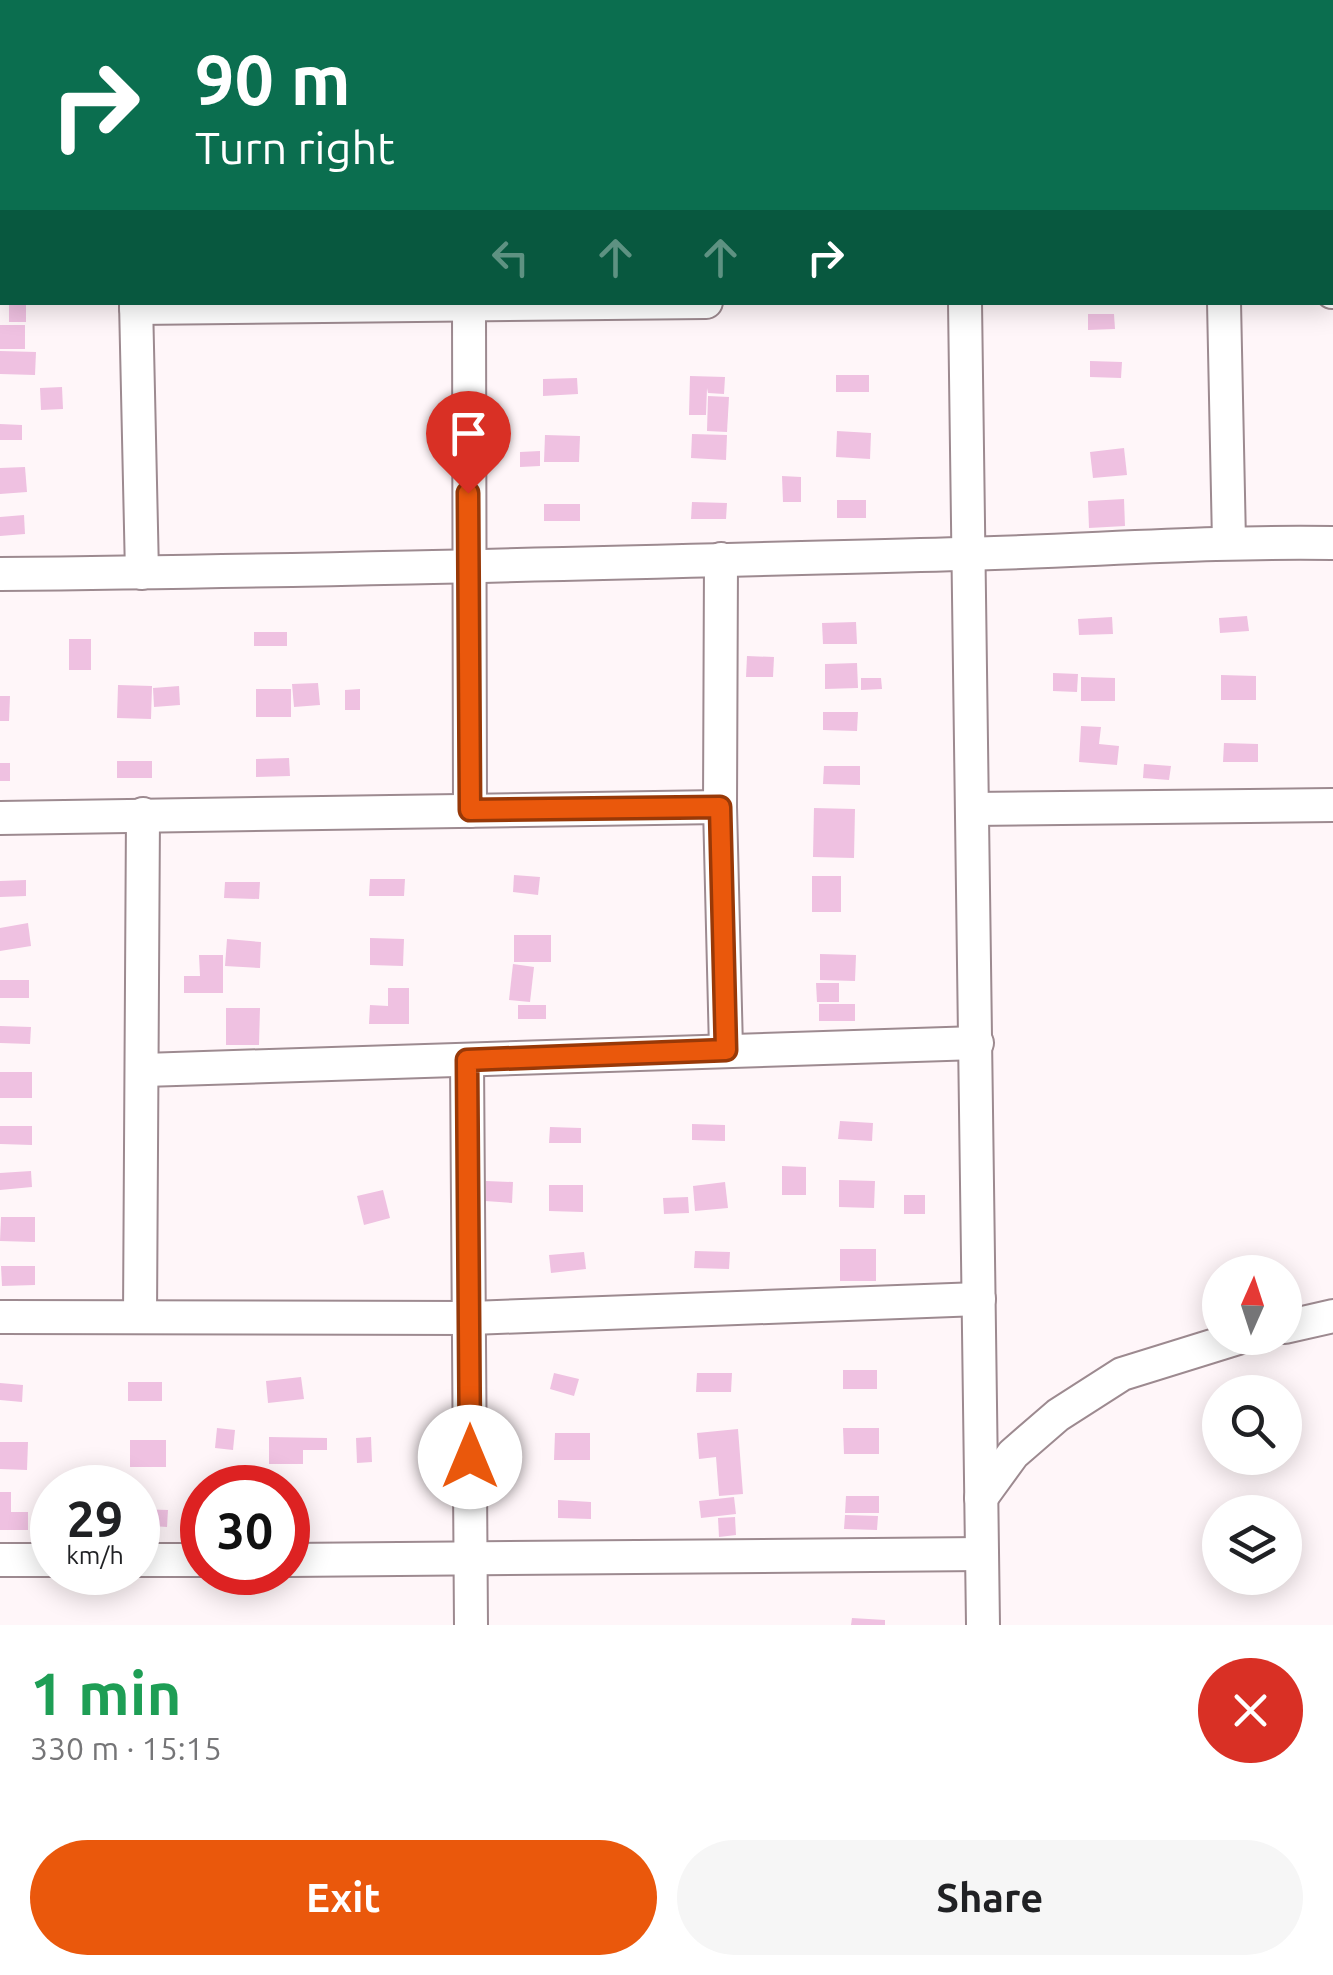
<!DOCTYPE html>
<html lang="en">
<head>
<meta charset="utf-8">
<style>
	:root { --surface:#fff; --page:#f6f6f6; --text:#202124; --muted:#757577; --accent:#ea580c }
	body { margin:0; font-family:Ubuntu,sans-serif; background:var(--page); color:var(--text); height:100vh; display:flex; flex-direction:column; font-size:38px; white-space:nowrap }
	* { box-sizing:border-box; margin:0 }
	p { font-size:32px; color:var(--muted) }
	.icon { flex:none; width:55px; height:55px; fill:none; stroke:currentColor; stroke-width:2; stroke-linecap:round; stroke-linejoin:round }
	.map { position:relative; height:1625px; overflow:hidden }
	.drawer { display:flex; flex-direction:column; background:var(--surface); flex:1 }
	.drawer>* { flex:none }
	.top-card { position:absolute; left:0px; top:0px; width:1335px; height:305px; box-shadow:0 5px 25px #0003; background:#0b6e4f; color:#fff; overflow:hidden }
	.needle { width:65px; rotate:3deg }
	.tools { position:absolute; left:1202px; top:1255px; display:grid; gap:20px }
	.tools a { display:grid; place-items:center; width:100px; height:100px; border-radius:50%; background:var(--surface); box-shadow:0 5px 25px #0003; font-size:50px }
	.speed { position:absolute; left:30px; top:1465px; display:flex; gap:20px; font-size:50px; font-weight:700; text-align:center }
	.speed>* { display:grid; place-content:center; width:130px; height:130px; border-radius:50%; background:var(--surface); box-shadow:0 5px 25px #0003; line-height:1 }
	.speed small { font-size:25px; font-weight:400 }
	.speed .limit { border:15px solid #d22; background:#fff; color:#111 }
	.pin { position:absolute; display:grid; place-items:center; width:85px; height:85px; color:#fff; margin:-102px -42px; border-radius:50% 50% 50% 0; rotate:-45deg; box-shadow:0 0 10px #0007 }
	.pin .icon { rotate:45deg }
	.me { position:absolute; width:110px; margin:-55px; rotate:0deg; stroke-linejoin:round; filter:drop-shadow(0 0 8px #0008) }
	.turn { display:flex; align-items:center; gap:35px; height:210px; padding:0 30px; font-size:45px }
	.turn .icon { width:130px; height:130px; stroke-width:2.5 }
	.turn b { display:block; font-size:70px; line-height:85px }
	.lanes { display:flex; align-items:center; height:95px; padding:0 30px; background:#0003; justify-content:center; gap:50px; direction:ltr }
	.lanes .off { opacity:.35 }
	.round { display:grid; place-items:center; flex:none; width:105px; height:105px; border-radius:52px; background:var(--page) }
	.summary { display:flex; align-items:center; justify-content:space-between; height:170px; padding:0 30px }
	h1 { font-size:60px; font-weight:600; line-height:75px; color:#1e9e55 }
	.cta { display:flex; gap:20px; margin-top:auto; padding:20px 30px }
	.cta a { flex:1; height:115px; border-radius:60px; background:var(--accent); color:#fff; font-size:40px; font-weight:600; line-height:115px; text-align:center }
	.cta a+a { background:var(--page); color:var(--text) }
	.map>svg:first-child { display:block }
	.building { fill:#efc1e1 }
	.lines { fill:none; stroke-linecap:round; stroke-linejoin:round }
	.minor-casing { stroke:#9d8a90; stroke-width:36 }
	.minor { stroke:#fff; stroke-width:32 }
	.route-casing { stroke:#983908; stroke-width:25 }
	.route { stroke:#ea580c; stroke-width:18 }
</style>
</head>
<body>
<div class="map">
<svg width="1333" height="1625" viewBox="0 0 1333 1625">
	<rect width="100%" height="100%" fill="#fff6f9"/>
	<!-- building -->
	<g class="building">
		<rect x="9" y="302" width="17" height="20"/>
		<path d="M1088,314h26l1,15 -27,1z"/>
		<rect x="0" y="325" width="25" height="24"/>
		<path d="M0,351l36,1 -1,23 -35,-1z"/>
		<path d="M1090,361l32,1 -1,16 -31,-1z"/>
		<rect x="836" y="375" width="33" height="17"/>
		<path d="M690,376l35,1 -1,17 -16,-1 -1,-5 -1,27h-17z"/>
		<path d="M577,378l1,16 -35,2v-17z"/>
		<path d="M62,387l1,22 -22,1 -1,-22z"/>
		<path d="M708,396l21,1 -2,35 -20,-1z"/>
		<path d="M0,424l22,1v15h-22z"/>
		<path d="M837,431l34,2 -1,26 -34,-2z"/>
		<path d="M692,434l35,1 -1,25 -35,-2z"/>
		<path d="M545,435l35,1 -1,26h-35z"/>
		<path d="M1124,448l3,27 -34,3 -3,-26z"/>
		<path d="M540,451v15l-20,1v-15z"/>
		<path d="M25,467l2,25 -27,2v-26z"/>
		<path d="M782,476l19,1v25h-18z"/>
		<path d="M1124,499l1,27 -36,2 -1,-27z"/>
		<rect x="837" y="500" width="29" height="18"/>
		<path d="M692,502l35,1 -1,16h-35z"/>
		<rect x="544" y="504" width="36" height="17"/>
		<path d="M24,515l1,19 -25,2v-19z"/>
		<path d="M1247,616l2,15 -29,2 -1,-15z"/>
		<path d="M1112,617l1,17 -34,1 -1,-16z"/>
		<path d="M856,622l1,22h-34l-1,-21z"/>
		<rect x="254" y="632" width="33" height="14"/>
		<rect x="69" y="639" width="22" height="31"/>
		<path d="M747,656l27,1 -1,20h-27z"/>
		<path d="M857,663l1,25 -33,1v-25z"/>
		<path d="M1053,673l25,1 -1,18 -24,-1z"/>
		<path d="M1221,675l35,1v24h-35z"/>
		<path d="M1081,677l34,1v23h-34z"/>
		<path d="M861,678h20l1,11 -21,1z"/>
		<path d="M318,683l2,22 -26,2 -2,-23z"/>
		<path d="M118,685l34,1 -1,33 -34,-1z"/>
		<path d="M179,686l1,19 -26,2 -1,-19z"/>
		<rect x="256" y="689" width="35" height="28"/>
		<path d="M360,689v21h-15v-20z"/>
		<path d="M0,696h10l-1,25h-9z"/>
		<path d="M823,712h35l-1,19 -34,-1z"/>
		<path d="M1081,726l20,1 -2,17 20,2 -2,19 -38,-3z"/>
		<path d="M1224,743l34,1v18h-35z"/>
		<path d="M289,758l1,18 -34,1v-18z"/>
		<rect x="117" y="761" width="35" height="17"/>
		<rect x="0" y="763" width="10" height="18"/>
		<path d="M1144,764l27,2 -2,14 -26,-2z"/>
		<path d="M824,766h36v19l-37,-1z"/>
		<path d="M814,808l41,1 -1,49 -41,-1z"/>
		<path d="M514,875l26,2 -2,18 -25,-3z"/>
		<rect x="812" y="876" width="29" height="36"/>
		<path d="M370,879h35l-1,17h-35z"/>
		<path d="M26,880v16l-26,1v-16z"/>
		<path d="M225,882h35l-1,17 -35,-1z"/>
		<path d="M28,923l3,23 -31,5v-23z"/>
		<rect x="514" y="935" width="37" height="27"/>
		<path d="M370,938l34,1 -1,27 -33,-1z"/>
		<path d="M227,939l34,3 -1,26 -35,-2z"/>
		<path d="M820,954l36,1 -1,26 -35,-1z"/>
		<path d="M199,955h24v38h-39v-17h16z"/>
		<path d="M513,964l21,3 -4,35 -21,-2z"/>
		<rect x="0" y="980" width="29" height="18"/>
		<path d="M816,983h23v19h-22z"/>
		<path d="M388,988h21v36h-40l1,-19 18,1z"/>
		<rect x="819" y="1004" width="36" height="17"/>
		<rect x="518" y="1005" width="28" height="14"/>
		<path d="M226,1008h34l-1,37h-33z"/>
		<path d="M0,1026l31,1 -1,17 -30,-1z"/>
		<rect x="0" y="1072" width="32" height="26"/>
		<path d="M840,1121l33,2 -1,18 -34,-2z"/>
		<path d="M692,1124l33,1v16l-33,-1z"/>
		<path d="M0,1126h32v19l-32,-1z"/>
		<path d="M550,1127l31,1v15h-32z"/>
		<path d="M782,1166l24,1v28h-24z"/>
		<path d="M31,1171l1,16 -32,3v-17z"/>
		<path d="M839,1180l36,1 -1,27 -35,-1z"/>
		<path d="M486,1181l27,1 -1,21 -27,-2z"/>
		<path d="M725,1182l3,26 -33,3 -2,-25z"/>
		<path d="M549,1185h34v27l-34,-1z"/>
		<path d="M383,1190l7,28 -26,7 -7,-29z"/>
		<rect x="904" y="1195" width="21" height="19"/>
		<path d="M688,1197l1,16 -25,1 -1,-16z"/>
		<path d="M1,1217h34v25l-35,-1z"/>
		<rect x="840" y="1249" width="36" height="32"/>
		<path d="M695,1251l35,1 -1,17 -35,-1z"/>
		<path d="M584,1252l2,17 -35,4 -2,-18z"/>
		<path d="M1,1266h34v19l-33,1z"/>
		<rect x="843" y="1370" width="34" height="19"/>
		<path d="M554,1373l25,6 -5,17 -24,-7z"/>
		<path d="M697,1373h35l-1,19h-35z"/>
		<path d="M301,1377l3,22 -36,4 -2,-22z"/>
		<rect x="128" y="1382" width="34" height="19"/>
		<path d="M0,1383l23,2 -1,17 -22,-2z"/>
		<path d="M217,1428l18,2 -2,20 -18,-2z"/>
		<path d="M843,1428h36v26h-35z"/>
		<path d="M738,1429l5,65 -24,2 -3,-39 -17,2 -2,-26z"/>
		<path d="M555,1433h35v27h-36z"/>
		<path d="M269,1437l58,1v12h-24v14h-34z"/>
		<path d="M371,1437l1,25 -15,1 -1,-25z"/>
		<rect x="130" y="1440" width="36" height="27"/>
		<path d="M0,1442h28l-1,28 -27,-1z"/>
		<path d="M0,1492h11v20h17v18h-28z"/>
		<path d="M846,1496h33v17h-34z"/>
		<path d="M734,1497l2,17 -35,4 -2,-17z"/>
		<path d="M558,1500l33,2v17l-33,-1z"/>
		<path d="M288,1506h13v18l-13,-1z"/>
		<path d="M138,1509l30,1 -1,17 -29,-2z"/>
		<path d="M845,1515l33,1 -1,14 -33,-1z"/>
		<path d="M735,1517l1,18 -17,2 -1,-19z"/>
		<path d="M852,1618l33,2v5h-34z"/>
	</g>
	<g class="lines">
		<!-- minor casing -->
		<g class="minor-casing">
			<g id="minor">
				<path d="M439,0v2"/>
				<path d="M961,0v2"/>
				<path d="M1332,56h1"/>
				<path d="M0,79h2"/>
				<path d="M1332,292h1"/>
				<path d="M136,302l6,271"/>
				<path d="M965,302l18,1323"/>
				<path d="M1224,302l5,240"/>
				<path d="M469,307l1,504"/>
				<path d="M136,308l570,-6"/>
				<path d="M721,559l-1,248 6,242"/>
				<path d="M0,574c321,-3 641,-12 962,-20 124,-3 247,-13 371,-11"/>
				<path d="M972,809l361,-4"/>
				<path d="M0,818l720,-11"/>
				<path d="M467,1060l4,565"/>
				<path d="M144,1070l833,-27"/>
				<path d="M0,1317l471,1 508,-19"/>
				<path d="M140,1317l3,-503"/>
				<path d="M1285,1327l48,-11"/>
				<path d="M981,1498l32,-44 45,-39 64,-41 116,-36"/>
				<path d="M0,1560h52"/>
				<path d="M138,1560h64"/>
				<path d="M288,1560l694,-6"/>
			</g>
		</g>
		<!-- minor -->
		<use href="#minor" class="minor"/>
	</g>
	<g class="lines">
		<!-- route casing -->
		<g class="route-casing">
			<path id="route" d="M468,493l2,317 250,-3 6,243 -259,10 3,397"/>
		</g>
		<!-- route -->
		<use href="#route" class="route"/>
	</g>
</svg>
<div class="tools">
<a><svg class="needle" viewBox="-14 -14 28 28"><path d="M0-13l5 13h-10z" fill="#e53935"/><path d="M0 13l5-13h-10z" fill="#757577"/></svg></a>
<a><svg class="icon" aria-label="search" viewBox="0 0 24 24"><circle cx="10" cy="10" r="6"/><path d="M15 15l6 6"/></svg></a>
<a><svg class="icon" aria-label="layers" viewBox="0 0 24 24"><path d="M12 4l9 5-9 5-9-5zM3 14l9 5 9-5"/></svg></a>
</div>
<div class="speed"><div>29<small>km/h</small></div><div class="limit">30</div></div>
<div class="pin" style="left:468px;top:493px;background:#d93025"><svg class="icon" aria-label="arrive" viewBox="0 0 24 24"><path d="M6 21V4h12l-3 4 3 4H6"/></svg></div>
<svg class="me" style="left:470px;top:1457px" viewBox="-20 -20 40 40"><circle r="19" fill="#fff"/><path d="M0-13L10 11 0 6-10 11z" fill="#ea580c"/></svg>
<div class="top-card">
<div class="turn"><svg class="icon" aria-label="right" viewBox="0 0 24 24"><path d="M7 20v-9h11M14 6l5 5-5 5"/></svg><div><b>90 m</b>Turn right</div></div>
<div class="lanes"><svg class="icon off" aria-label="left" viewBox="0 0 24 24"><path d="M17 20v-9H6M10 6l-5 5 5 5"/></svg><svg class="icon off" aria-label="ahead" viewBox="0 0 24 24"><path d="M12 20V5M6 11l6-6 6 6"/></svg><svg class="icon off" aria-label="ahead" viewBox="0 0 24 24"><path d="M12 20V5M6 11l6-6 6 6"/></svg><svg class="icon" aria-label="right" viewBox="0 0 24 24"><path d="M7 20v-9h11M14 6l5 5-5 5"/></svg></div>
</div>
</div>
<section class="drawer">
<div class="summary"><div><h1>1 min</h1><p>330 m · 15:15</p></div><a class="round" style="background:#d93025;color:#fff"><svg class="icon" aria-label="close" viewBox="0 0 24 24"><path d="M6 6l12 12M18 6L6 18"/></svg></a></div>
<div class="cta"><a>Exit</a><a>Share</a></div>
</section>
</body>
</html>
